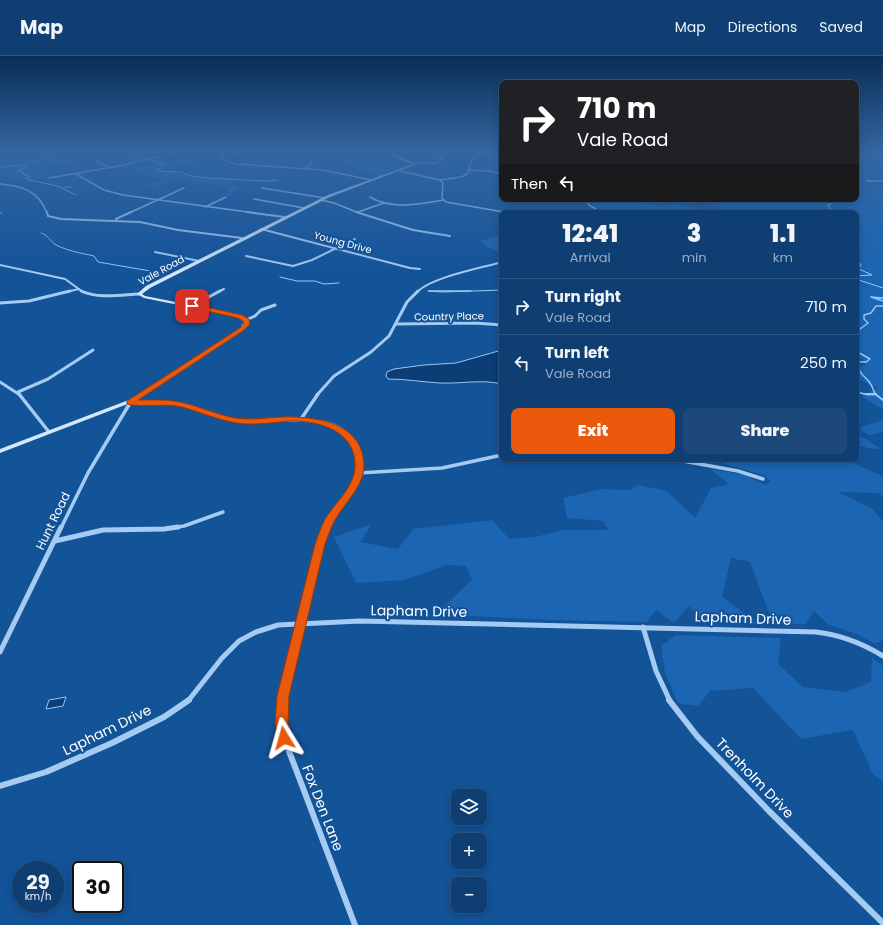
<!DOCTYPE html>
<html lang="en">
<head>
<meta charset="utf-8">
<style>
	:root { --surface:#0e3e72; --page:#1c497a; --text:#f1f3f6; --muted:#9baec4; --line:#2e5784; --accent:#ea580c }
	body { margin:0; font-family:Poppins,sans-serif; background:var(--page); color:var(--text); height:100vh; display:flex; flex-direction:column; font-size:15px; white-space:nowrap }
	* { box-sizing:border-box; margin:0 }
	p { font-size:13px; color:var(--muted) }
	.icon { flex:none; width:22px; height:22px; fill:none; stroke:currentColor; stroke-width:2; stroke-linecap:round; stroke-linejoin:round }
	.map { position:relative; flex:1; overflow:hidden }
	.drawer { position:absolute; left:499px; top:154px; width:360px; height:252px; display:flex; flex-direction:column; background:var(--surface); border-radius:8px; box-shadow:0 2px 10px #0003,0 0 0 1px var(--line) }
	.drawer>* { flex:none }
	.hud { position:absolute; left:499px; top:24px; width:360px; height:122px; border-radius:8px; box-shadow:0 2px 10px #0003,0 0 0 1px var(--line); background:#202124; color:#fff; overflow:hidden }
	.buttons { position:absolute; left:451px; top:733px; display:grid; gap:8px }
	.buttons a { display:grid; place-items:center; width:36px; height:36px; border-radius:8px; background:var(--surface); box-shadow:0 2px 10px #0003,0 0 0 1px var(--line); font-size:20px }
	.speed { position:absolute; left:12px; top:805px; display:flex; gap:8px; font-size:20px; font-weight:700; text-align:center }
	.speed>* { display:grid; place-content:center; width:52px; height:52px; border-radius:50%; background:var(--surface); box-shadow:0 2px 10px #0003,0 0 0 1px var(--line); line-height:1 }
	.speed small { font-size:10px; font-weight:400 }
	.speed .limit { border:2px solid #111; border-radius:6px; background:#fff; color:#111 }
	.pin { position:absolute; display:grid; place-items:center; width:34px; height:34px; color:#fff; margin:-17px; border-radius:8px; box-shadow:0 2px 6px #0006 }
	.me { position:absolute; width:44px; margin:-22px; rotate:352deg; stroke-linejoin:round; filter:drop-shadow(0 0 3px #0008) }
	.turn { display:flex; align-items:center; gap:14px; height:84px; padding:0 12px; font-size:18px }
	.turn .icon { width:52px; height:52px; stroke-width:2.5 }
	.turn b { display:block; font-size:28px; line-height:34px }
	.then { display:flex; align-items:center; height:38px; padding:0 12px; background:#0003; gap:8px; font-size:15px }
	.eta { display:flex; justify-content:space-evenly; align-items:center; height:68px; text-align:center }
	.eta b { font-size:24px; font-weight:800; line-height:28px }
	.primary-button { display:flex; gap:8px; margin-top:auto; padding:8px 12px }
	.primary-button a { flex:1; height:46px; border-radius:8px; background:var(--accent); color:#fff; font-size:16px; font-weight:800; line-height:46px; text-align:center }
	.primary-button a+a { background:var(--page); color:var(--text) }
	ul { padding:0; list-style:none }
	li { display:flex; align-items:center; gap:12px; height:56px; padding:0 12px; border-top:1px solid var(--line) }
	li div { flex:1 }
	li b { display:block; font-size:15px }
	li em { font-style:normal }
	header { display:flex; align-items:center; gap:24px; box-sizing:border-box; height:56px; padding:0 20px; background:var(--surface); border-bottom:1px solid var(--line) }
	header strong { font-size:19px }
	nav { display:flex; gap:22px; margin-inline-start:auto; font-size:14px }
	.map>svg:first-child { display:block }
	.green { fill:#1b65b2 }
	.water { fill:#0c3d74; stroke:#97c7f6 }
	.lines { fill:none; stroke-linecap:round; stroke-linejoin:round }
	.stream-far2 { stroke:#97c7f6; stroke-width:1 }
	.stream-far1 { stroke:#97c7f6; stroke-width:1.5 }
	.stream { stroke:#97c7f6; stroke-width:2 }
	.minor-far5 { stroke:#a5cbf3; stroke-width:1.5 }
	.minor-far4 { stroke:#a5cbf3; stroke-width:2 }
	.minor-far3 { stroke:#a5cbf3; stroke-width:3 }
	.minor-far2 { stroke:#a5cbf3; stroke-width:3.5 }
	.minor-far1 { stroke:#a5cbf3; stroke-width:5 }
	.minor { stroke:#a5cbf3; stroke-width:6 }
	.secondary { fill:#d4e7fd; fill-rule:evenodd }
	.route { fill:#ea580c; stroke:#983908 }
	.labels { text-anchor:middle; stroke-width:4; stroke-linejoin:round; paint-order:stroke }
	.far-street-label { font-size:10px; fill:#fff; stroke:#135398 }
	.street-label { font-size:12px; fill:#fff; stroke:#135398 }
	.near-street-label { font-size:14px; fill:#fff; stroke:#135398 }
</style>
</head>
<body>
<header>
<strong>Map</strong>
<nav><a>Map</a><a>Directions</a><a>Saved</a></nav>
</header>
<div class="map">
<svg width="883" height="869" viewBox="0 0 883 869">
	<rect width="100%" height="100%" fill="#135398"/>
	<!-- green -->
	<g class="green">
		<path d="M11,96h138l-4,2 11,2 -25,6 -14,-5 8,-1 -2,-1c-13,0 -27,-1 -40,1l4,3 -50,9 18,8 -27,5 -23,-5v-1h-5v-15l18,-3z"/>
		<path d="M214,96l5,5 -32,7 -27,3 6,4 74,9 -13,5 14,3 -10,7h-6l4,-7 -12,-1 4,-2 -21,-3 -10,4h-3l9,-4 -19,-3 -24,10 -8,-2 16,-7 -15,-4 -13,-6 21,-6 -9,-3c13,-3 20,1 32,-1 12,-2 25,-8 37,-8z"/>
		<path d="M288,96h88l20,6 2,4c-3,8 -11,11 -19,14l-34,-13 -4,-3 -24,1 23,-1 -4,-4h-49z"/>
		<path d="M856,96h27v5l-8,3 8,5v16l-14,-6 -3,1 5,4 -4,-1 -11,-6 1,-1z"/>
		<path d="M856,121l4,2h-3v2c10,2 17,0 26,5v223l-21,-12 15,-9c-12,-5 -21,-8 -21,-22l9,-1 -4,-8 -5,-2v-142h-141h4l1,-5 -13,-4h15l-2,-5h136z"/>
		<path d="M602,144c12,-1 24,4 37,1 8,5 16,2 24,6l11,-4 16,5 3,-3 17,8h-69l-12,-3 -10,3h-11l-19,-11 12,2z"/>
		<path d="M496,180h6v19c-7,-6 -15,-7 -22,-14z"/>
		<path d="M883,364v12l-12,3 -10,-3v-5z"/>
		<path d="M856,376l2,2 25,16 -27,-4z"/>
		<path d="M721,403h127l13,8 22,9v20l-6,-3 -39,-1 33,16 12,13v119l-8,4 -18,-10 -28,-9 -15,-14 -8,13h-33l-23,-62 -19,-4 -9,39 37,27 -57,-2 -13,-16 -15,17 -18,-13 -9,12 -98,-2 -113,-6 36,-34 -6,-14 -19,-1 -43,15 -48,3 -22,-46 38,-13 -12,18 38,7 15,-20 79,-9 17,19 26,-2 28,-7h45l-4,-9 -37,-3 -4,-20 39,-9 27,1 9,-5 29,6 28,27 16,-30 18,-4 -19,-15 35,6 20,10 6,-4 -8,-6 -44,-13z"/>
		<path d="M676,579l105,3 -3,26 25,23 43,5 25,-10 1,-25 11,9v116l-10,-8 -20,-44 -52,9 -48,-51 -43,3 -12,15 -20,-3 -13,-30 -4,-27z"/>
	</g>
	<!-- water -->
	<g class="water">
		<path d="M502,294v34c-20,-5 -41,0 -62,-1 -17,-1 -34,-4 -52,-4l-2,-3 1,-4 7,-3 30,-4 32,-2z"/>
		<path d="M66,641l-3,9 -17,3 3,-9z"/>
	</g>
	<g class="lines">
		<!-- stream-far2 -->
		<g class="stream-far2">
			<path d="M103,96l36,4 2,1 -4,2h2"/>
			<path d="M856,96l24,4"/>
			<path d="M152,104l8,4h4v2l-7,5 24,1 9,4 18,2 59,3 11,-1"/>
			<path d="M25,109l2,2 -10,4 6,1 -1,2 6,2v2h-2l3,2 29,6 18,9"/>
			<path d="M0,111l25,-2 39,-13"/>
			<path d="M64,131h8"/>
			<path d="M832,143v2l-3,1 2,2 -4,1 8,8"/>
			<path d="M0,157h2"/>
			<path d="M41,177c7,2 9,8 15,12 12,6 25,8 38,11l4,6 64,11"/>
			<path d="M856,202v2"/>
			<path d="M856,206l5,2 -2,5 13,6 -16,1"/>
			<path d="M280,221l17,4h18l9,3 15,-1"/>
			<path d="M856,223l27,9"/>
			<path d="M428,235l15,1 59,-2"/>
		</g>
		<!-- stream-far1 -->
		<g class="stream-far1">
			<path d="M429,235h42"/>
			<path d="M883,242l-12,-1 12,4"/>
			<path d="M856,281l4,-8 8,-6 -4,-4v-4l7,-2 5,-7h7"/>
			<path d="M856,295l14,8 -4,3h-8c0,12 6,13 12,21 3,4 3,8 6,12"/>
			<path d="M856,336l13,3"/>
			<path d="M872,339l4,-1"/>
		</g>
		<!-- stream -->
		<g class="stream">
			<path d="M864,338h12"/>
			<path d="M875,338l8,6"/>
		</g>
		<!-- minor-far5 -->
		<g class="minor-far5">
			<path d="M218,96l8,9 11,3 86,6 48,10"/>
			<path d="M221,98l34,-2"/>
			<path d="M477,98l25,2"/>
			<path d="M883,102l-6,2 6,4"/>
			<path d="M97,105l13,7"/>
			<path d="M416,107h21l6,-5 -13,-4v-2"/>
			<path d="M304,113l8,-6v-2"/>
			<path d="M469,114l20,1 13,3"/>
			<path d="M400,115l40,9 3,3 -1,15 4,4 64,11"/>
			<path d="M76,118l28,16 19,5 132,18"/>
			<path d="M49,122l75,-13 54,-13"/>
			<path d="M440,124l21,-3 6,-3 5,-14 5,-8"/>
			<path d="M866,125h17"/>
			<path d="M0,128c22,2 38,6 47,29"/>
			<path d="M262,132l63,10"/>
			<path d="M370,141c21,13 51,7 74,3"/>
			<path d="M254,143l50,9"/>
			<path d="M586,143l3,6 14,8"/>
			<path d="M321,144l13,3 25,10"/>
			<path d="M205,151l21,-10"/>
			<path d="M358,156l26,-9"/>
			<path d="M129,157l55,-25"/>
		</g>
		<!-- minor-far4 -->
		<g class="minor-far4">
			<path d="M47,156l1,4 13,3 79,3 38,8 64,8"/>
			<path d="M247,156l37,5"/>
			<path d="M356,156l57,18 37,6"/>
			<path d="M504,156l6,1"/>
			<path d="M601,156l2,1"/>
			<path d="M116,163l15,-7"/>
			<path d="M261,173l149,39 10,1"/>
			<path d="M155,196l44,9"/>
			<path d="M246,200l47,10 19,-6 43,-21"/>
			<path d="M0,209l65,14 18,13"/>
			<path d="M66,236l13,-3"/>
			<path d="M218,236l6,-3"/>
			<path d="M417,236c15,-15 64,-24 85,-30"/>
		</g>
		<!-- minor-far3 -->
		<g class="minor-far3">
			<path d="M81,235c18,8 39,4 58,3"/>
			<path d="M0,247l29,-2 41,-10"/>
			<path d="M192,250l28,-15"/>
			<path d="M246,264l9,-4 6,-6 14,-5"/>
			<path d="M396,268l79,-1 27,2"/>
			<path d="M0,326l20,13"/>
			<path d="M18,336l30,-13 45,-29"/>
			<path d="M317,339l17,-19 37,-24 18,-16 18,-34 11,-11"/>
		</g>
		<!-- minor-far2 -->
		<g class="minor-far2">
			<path d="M19,338l30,38"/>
			<path d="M301,363l17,-25"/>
			<path d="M672,403l66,12 25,8"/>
			<path d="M359,417l83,-5 60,-13"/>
			<path d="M61,472l27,-55 42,-70c19,-2 39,-2 58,3 17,5 34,13 52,15 35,3 102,-15 117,28 3,11 3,23 -2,33 -7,17 -21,30 -30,46"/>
			<path d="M171,472l13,-2 39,-14"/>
		</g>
		<!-- minor-far1 -->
		<g class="minor-far1">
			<path d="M55,485l48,-11 61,-1 14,-2"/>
			<path d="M643,571l13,44 14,30"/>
			<path d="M0,596l61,-125"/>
			<path d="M188,645l34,-43 17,-17 17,-9 22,-7 82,-4 456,11c25,3 46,11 67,24"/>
			<path d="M283,645c4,-34 15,-66 23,-99 6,-25 9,-51 20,-75"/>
		</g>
		<!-- minor -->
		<g class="minor">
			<path d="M283,644l-1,21 2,17 71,187"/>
			<path d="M669,644l28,36 72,75 114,112"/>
			<path d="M0,730l46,-14 66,-29 52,-26 25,-17"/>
		</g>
		<!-- secondary -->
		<path class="secondary" d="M393,96h2v3l22,9 -87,33 -180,91 -8,6 3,2 97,19 7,7 -5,8 -106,70 -138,53v-4l134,-51 106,-70 4,-6 -6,-5 -94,-19 -7,-4 9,-8 182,-91 85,-31 -20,-7 -1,-3z"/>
	</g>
	<!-- sky -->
	<linearGradient id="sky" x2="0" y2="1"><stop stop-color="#0a2e54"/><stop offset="0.44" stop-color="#3366a2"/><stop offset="1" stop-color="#3366a2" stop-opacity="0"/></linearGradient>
	<rect width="883" height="217" fill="url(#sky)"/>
	<!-- route -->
	<path class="route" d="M192,248l50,11 7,4 1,5 -6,6 -106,70c15,0 31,-1 46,3 17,4 34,12 52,15 19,3 38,-2 58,-1 31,1 70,10 70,49 0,21 -21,38 -30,56 -4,7 -6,15 -9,22l-36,152 -1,28 3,14 -2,4 -5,2 -4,-2 -5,-18 2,-28 38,-152c3,-8 6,-17 10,-25 10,-16 30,-33 30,-53 1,-34 -34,-45 -63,-45 -18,1 -37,5 -55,2 -19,-3 -37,-11 -55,-16 -18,-4 -38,1 -55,-3v-3l113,-73 4,-4 -1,-3 -5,-3 -49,-11v-2z"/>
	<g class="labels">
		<!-- far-street labels -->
		<g class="far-street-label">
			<text transform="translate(343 186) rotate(15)" y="4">Young Drive</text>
			<text transform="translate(161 214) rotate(-29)" y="4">Vale Road</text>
			<text transform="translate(449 260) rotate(-1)" y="4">Country Place</text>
		</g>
		<!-- street labels -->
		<g class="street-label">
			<text transform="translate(53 465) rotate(-64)" y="4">Hunt Road</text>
		</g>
		<!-- near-street labels -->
		<g class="near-street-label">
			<text transform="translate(419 555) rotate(1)" y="5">Lapham Drive</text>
			<text transform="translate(743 562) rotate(2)" y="5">Lapham Drive</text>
			<text transform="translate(107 674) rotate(-26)" y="5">Lapham Drive</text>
			<text transform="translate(755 722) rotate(46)" y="5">Trenholm Drive</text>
			<text transform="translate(323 752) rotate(69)" y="5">Fox Den Lane</text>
		</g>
	</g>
</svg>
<div class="buttons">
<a><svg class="icon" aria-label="layers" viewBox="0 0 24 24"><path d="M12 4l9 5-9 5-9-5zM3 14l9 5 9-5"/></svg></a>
<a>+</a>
<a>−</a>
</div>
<div class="speed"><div>29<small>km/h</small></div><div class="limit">30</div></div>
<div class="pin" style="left:192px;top:250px;background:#d93025"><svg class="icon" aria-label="arrive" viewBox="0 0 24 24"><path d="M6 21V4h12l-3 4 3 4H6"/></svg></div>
<svg class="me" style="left:284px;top:682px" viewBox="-20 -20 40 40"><path d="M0-17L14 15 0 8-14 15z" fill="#ea580c" stroke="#fff" stroke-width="4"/></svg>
<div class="hud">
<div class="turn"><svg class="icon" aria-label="right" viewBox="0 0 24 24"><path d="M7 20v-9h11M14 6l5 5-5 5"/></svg><div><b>710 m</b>Vale Road</div></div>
<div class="then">Then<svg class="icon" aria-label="left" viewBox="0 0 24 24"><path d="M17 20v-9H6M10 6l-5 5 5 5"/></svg></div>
</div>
<section class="drawer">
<div class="eta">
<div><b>12:41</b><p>Arrival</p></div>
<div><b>3</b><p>min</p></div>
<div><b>1.1</b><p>km</p></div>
</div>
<ul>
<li><svg class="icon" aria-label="right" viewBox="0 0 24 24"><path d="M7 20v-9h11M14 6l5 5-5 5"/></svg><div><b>Turn right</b><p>Vale Road</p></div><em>710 m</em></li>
<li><svg class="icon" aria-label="left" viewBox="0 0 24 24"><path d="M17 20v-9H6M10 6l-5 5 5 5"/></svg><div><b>Turn left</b><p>Vale Road</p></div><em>250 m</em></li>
</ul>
<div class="primary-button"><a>Exit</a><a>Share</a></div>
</section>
</div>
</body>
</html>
